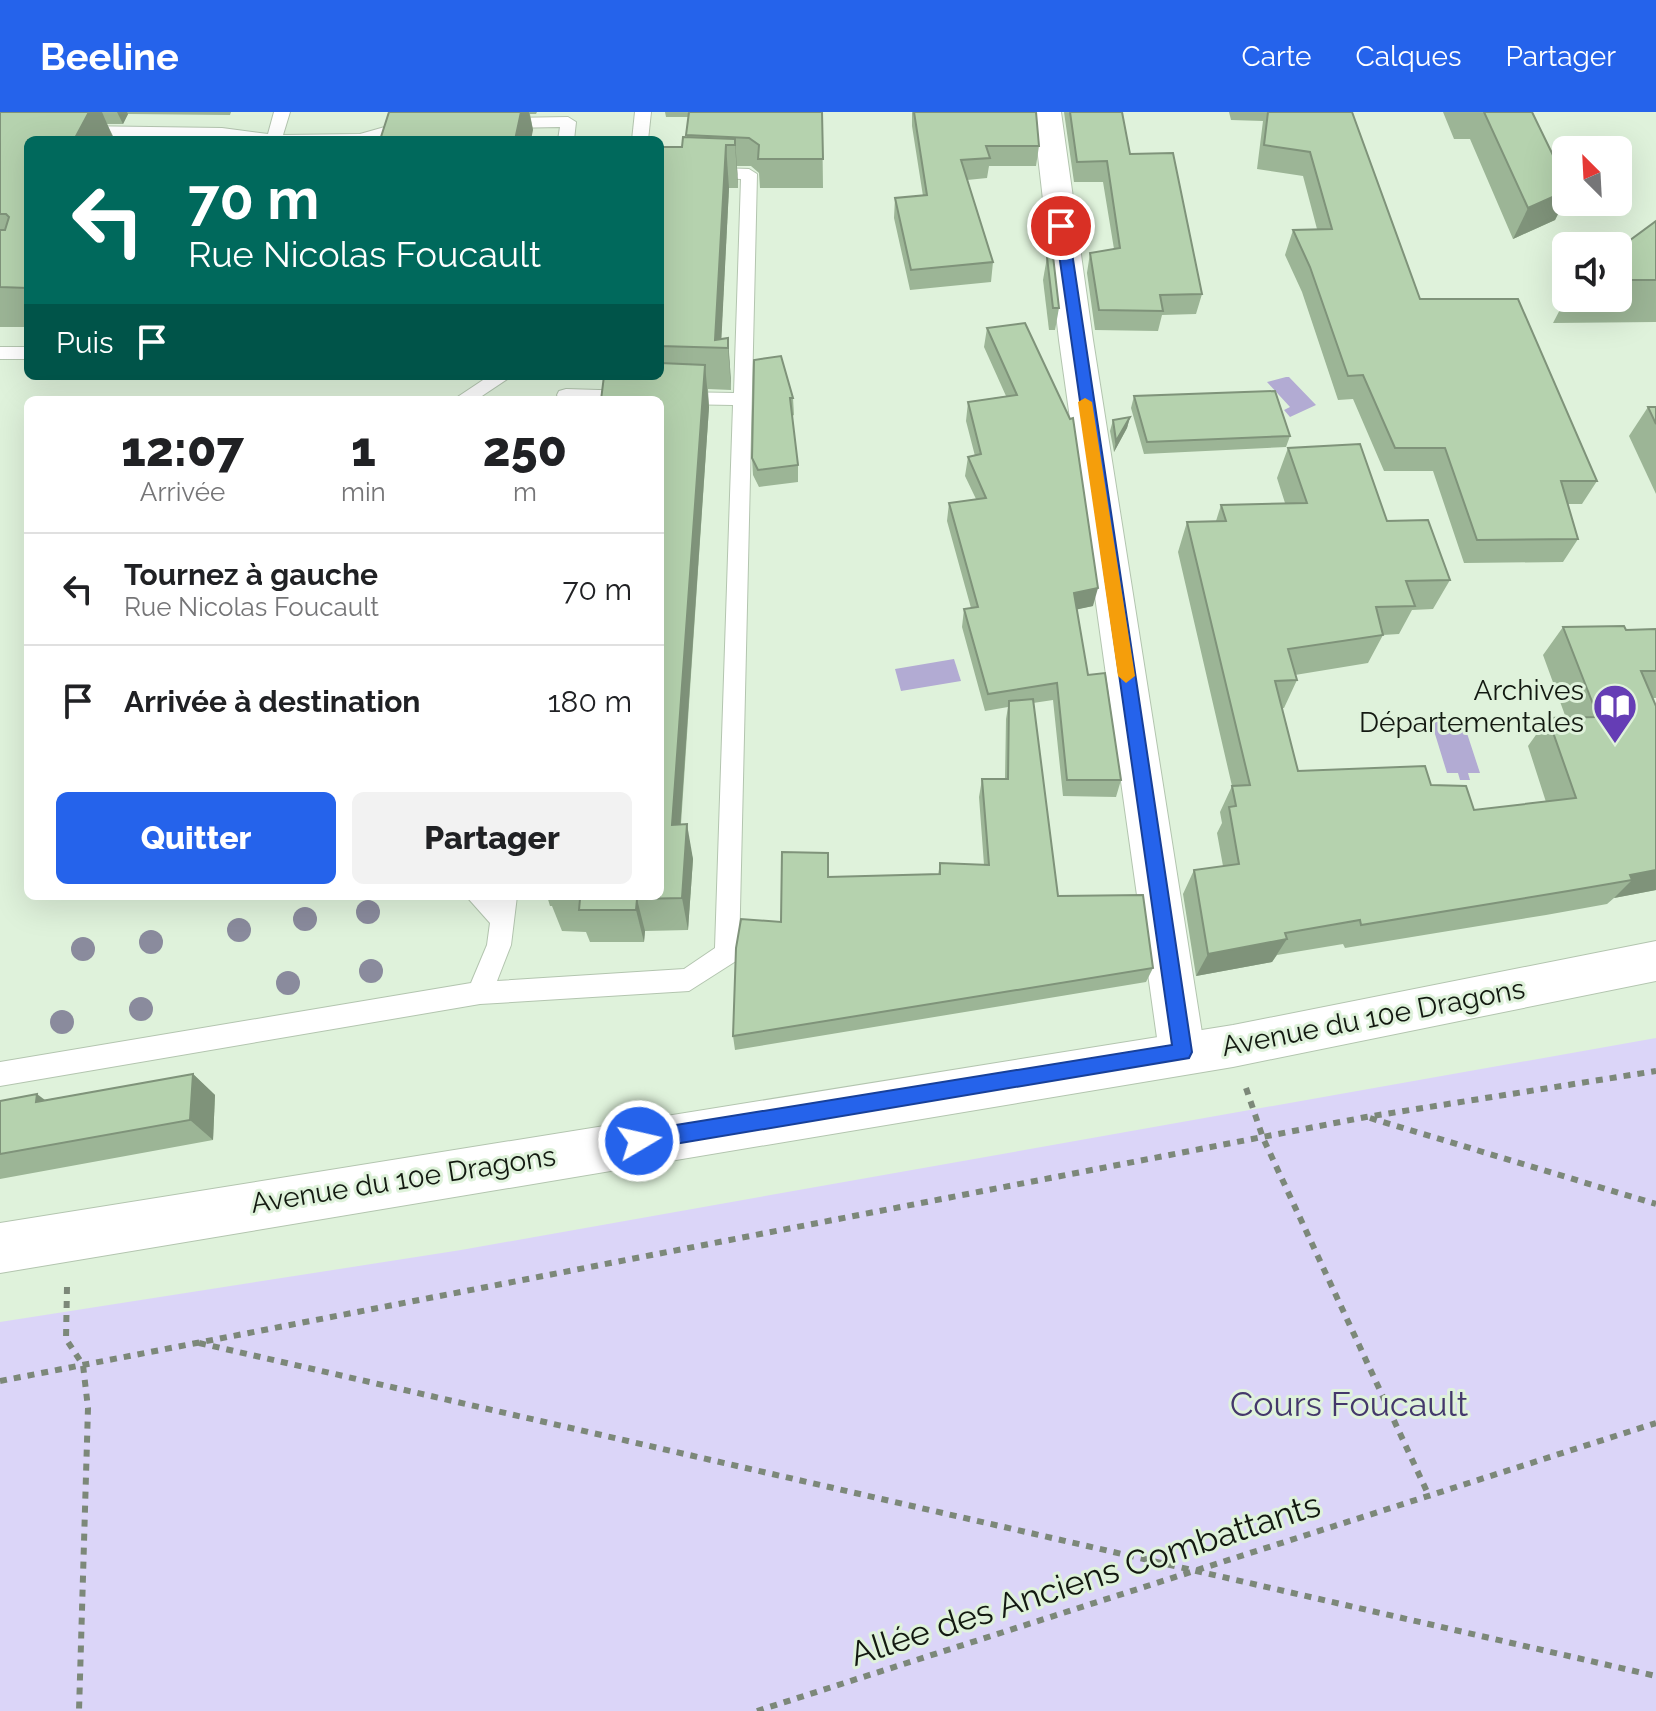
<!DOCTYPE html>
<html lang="fr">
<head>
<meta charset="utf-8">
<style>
	:root { --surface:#fff; --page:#f2f2f2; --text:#202124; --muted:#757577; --line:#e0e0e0; --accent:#2563eb }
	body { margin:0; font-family:Raleway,sans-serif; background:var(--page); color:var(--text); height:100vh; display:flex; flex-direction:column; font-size:30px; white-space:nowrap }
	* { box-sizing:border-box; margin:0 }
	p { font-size:26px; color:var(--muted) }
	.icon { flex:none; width:44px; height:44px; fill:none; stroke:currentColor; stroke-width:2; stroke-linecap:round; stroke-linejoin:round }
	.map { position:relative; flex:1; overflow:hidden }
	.panel { position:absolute; left:24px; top:284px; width:640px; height:504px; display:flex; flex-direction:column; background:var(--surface); border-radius:12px; box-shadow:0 8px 32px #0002 }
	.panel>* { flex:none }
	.hud { position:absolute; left:24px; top:24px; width:640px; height:244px; border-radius:12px; box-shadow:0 8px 32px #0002; background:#00695c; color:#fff; overflow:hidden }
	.needle { width:52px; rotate:336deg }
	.buttons { position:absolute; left:1552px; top:24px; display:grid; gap:16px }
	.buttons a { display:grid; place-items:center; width:80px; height:80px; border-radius:12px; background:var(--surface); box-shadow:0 8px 32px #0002; font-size:40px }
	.pin { position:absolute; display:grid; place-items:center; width:68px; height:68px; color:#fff; margin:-34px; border:4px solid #fff; border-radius:50%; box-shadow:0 2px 8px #0007 }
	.me { position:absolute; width:88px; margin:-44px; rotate:81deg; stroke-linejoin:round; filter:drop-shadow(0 0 6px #0008) }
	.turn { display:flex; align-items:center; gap:28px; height:168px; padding:0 32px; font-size:36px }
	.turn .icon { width:104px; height:104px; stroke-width:2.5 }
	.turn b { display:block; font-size:56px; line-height:68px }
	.then { display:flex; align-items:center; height:76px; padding:0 32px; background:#0003; gap:16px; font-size:30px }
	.eta { display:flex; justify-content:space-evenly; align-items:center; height:136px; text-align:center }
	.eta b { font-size:48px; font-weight:800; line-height:56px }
	.action { display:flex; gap:16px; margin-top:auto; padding:16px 32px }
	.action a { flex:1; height:92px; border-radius:12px; background:var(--accent); color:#fff; font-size:32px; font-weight:800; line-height:92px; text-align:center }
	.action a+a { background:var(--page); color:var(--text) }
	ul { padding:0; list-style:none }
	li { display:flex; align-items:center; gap:24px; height:112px; padding:0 32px; border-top:2px solid var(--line) }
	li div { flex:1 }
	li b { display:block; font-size:30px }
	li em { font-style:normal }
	header { display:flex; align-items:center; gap:48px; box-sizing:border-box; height:112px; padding:0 40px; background:var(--accent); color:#fff }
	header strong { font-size:38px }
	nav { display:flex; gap:44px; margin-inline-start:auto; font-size:28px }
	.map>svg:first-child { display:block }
	.green { fill:#dbd5f8 }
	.water { fill:#b2abd3 }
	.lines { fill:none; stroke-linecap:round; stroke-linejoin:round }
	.lane-casing { stroke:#b3c5af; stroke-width:2 }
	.street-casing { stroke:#b3c5af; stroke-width:2 }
	.primary-casing { stroke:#b3c5af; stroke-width:2 }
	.path { stroke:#7c8879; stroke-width:6; stroke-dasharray:7 7; stroke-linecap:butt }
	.lane { fill:#fff; fill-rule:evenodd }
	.street { fill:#fff; fill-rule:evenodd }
	.primary { fill:#fff; fill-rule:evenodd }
	.tree { fill:#8a8b9d }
	.wall { fill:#9cb596 }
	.shaded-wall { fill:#7f937a }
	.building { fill:#b5d2ae; stroke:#7f937a; stroke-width:2 }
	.route { fill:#2563eb; stroke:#184099; stroke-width:2 }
	.slow { fill:#f59e0b }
	.labels { text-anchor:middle; stroke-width:6; stroke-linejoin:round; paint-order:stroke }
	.poi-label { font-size:28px; fill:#131911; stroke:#dff2db; text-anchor:end }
	.street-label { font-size:28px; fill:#131911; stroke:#dff2db }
	.near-park-label { font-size:34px; fill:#44376b; stroke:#dff2db }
	.near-street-label { font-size:34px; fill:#131911; stroke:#dff2db }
</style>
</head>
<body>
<header>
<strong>Beeline</strong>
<nav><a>Carte</a><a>Calques</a><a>Partager</a></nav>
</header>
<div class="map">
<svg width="1656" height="1599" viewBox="0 0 1656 1599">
	<rect width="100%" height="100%" fill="#dff2db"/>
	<!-- green -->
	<path class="green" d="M1656,926v673h-1656v-389l461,-72z"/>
	<!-- water -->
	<g class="water">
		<path d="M1286,265h3l27,28 -26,12 -6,-7 6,-3 -23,-25z"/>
		<path d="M954,547l7,22 -60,10 -6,-22z"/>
		<path d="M1431,609h32l17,52h-12l2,7h-10l-2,-7h-11z"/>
	</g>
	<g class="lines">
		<!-- lane casing -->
		<g class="lane-casing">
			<g id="lane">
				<path d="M274,0h16l-7,23 77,-1 53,-15 8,5 -46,16 -297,-4 -8,-5 8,-5 144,2 46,6z"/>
				<path d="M635,0h16l-3,28h-16z"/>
				<path d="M568,5l8,5 -2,18h-16l2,-13 -59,1 -8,-5 8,-5z"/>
				<path d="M660,54l89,3 8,5 -18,779 -3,8 -47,30 -209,13 -480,82v-24l471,-79 16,-38 3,-22 -24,-27h51l-6,49 -14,36 187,-12 31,-21 18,-543 -56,-1 -9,-6 9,-6 57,1 7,-214 -81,-3z"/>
				<rect x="0" y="235" width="28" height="12"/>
				<path d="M489,264h23l-36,24h-23z"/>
				<path d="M566,277l66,2 9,6 -2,3 -80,-1 -2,-4 2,-4z"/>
			</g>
		</g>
		<!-- street casing -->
		<g class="street-casing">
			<path id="street" d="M1033,0h28l32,228 112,712 -6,15 -17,6 -17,-6 -6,-15 -100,-712z"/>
		</g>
		<!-- primary casing -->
		<g class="primary-casing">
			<path id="primary" d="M1656,829v40l-423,86 -1233,206v-50l1233,-198z"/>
		</g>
		<!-- path -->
		<g class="path">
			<path d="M1246,976l17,50 166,358"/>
			<path d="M1370,1006l286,86"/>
			<path d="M67,1175l-1,52 17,26 5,43 -9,303"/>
			<path d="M199,1231l1457,333"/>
			<path d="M0,1269l1366,-264 290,-46"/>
			<path d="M757,1599l899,-288"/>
		</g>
		<!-- lane -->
		<use href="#lane" class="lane"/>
		<!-- street -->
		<use href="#street" class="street"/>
		<!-- primary -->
		<use href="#primary" class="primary"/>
	</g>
	<!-- trees -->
	<g class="tree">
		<circle cx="368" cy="800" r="12"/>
		<circle cx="305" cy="807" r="12"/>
		<circle cx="239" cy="818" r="12"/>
		<circle cx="151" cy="830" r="12"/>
		<circle cx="83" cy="837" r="12"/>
		<circle cx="371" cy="859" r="12"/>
		<circle cx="288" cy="871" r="12"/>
		<circle cx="141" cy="897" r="12"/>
		<circle cx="62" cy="910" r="12"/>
	</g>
	<!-- wall -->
	<g class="wall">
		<path d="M0,0h231l-1,3 -102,-1 -5,10h-16l8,16h-87v187h-28z"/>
		<path d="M327,0h210l-1,2h-6l3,16 -144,-18z"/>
		<path d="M665,0h157l1,76h-63l-1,-15 -8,-7h-14l1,22h-9l-8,151 7,-1 3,52 -23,-1 1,18 -28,417 12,35 -5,71 -43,1 -1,11h-54l-4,-10 -24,-1 -10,-25h-2l-3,-10h113v-749h22l5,-10 1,-20h-22z"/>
		<path d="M912,0h124l3,34 -3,20h-47l-2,12 -20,2 26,82 -2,20 -81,8 -16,-72 1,-20 28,-2 -11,-70z"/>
		<path d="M1064,0h58l8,42 72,140 -6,20 -34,1 -4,16 -63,-1 -8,-57 3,-20 24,-4 -11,-67h-29z"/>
		<path d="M1229,0h123l68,187 177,182 -15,23h-14l10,35 -15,23 -99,1 -31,-92h-49l-31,-72 -15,1 -36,-108 -17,-37 8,-25 24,-1 -14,-53 -46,-7 6,-48 -32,-1z"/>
		<path d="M1443,0h89l34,70v16l-11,22 -42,19 -43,-100h-16z"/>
		<path d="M1656,109v101l-103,1 13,-25h52v-49z"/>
		<path d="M1047,145l12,51 -4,22h-6l-6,-50z"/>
		<path d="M1025,211l68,283 -16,3 11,66 33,105 -5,17 -53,-1 -10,-96 -20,3 25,193 95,72 -7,14 -411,68 -2,-14 48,-114 47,-45 110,-2 2,-12 44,2 -5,-68 3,-18h23l1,-60 2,-12 -23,4 -23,-84 2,-18 7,-1 -24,-87 2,-18 27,-4 -11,-23 3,-19 7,-1 -9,-35 2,-19 38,-6 -22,-49 3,-19z"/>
		<path d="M754,248l39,38 1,17 -2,1 6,49v17l-39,5 -6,-12 -1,-17z"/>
		<path d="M1134,284l156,40 -4,11 -142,7 -13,-46z"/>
		<path d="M1648,295h8v87l-27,-58z"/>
		<path d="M1130,305l-3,11 -13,24 -4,-21 3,-11z"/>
		<path d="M1288,336l99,73 63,59 -17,29 -21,1 -13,24 -16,1 -15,28 -73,12 2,5 -13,28h-2l16,63 133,14 43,25 72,-8 -18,-56 20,-28h18l-23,-63 20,-28 63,3 30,-1v69h-3l3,192 -42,8 -7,6 -61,11 -201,33 -2,-4 -66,11 -5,7 -76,14 -13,-82 11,-24 29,-4 -6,-33 5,-10 -2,-11 12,-26 -54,-234 9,-30 29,-1 5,-16 64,-2 -8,-25z"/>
		<path d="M193,962l22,21 -2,45 -213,39v-78l45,-1z"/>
	</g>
	<!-- shaded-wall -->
	<g class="shaded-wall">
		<path d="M89,0h13l12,28h-40z"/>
		<path d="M117,0h10l1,2 -5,10z"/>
		<path d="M521,0h8l4,18 -2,10h-16z"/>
		<path d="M735,27l3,43v6l-3,-43z"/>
		<path d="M726,33l3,43 -8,159 -6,-7z"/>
		<path d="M1566,79v7l-11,22 -42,19 15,-31z"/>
		<path d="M728,226l3,43v9l-3,-42z"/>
		<path d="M705,253l4,42 -31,452 -6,-34z"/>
		<path d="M1130,305l-3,11 -13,24 2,-11z"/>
		<path d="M1098,476l-5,18 -23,5 4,-18z"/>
		<path d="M687,712l6,35 -5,71 -6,-32z"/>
		<path d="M1656,758v20l-42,8 18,-18 -2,-5z"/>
		<path d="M637,787l8,32 -1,11 -8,-32z"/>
		<path d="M1287,827l-15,23 -76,14 12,-22z"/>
		<path d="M193,962l22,21 -2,45 -23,-20z"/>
		<path d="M37,982l28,21 -29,-13z"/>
	</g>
	<!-- building -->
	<g class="building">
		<path d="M0,0h89l-15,28h-46v86l-1,3h1v59l-28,-1v-57h5l4,-13 -3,-3h-6z"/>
		<path d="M389,0h132l-6,28h-135z"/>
		<path d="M689,0h133l1,47h-65l1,-14 -10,-7 -63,-3z"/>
		<path d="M914,0h122l3,34h-53l4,12 -29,2 32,102 -82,8 -16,-72 32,-3z"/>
		<path d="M1070,0h52l8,42 43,-1 29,141 -42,1 3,16 -64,-1 -9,-57 30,-5 -13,-87 -30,1z"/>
		<path d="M1268,0h84l68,187h98l79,182h-36l17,58 -101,1 -32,-92h-50l-32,-73 -15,1 -38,-109 -17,-37 39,-1 -22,-77 -46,-7z"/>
		<path d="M1484,0h48l34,70v9l-38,17z"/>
		<path d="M683,25l52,2v6h-9l-11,195 13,-2v10l-68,-2v-199h22z"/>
		<path d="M1656,109v59h-38v-31z"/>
		<path d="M1053,144l6,52h-6l-6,-51z"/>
		<path d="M1025,211l45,96 3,-1 25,170 -24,5 14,82 17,-2 16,107h-54l-10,-97 -69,11 -24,-85 14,-2 -29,-104 37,-5 -18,-41 13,-3 -13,-52 49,-7 -30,-67z"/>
		<path d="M781,244l12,42h-3l8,67 -40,5 -6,-12 2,-98z"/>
		<path d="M660,251l45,2 -33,460 15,-1 -5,74 -45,1 -1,11h-57l1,-11h-30v-3h110v-496h-59l3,-24h56z"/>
		<path d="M1275,279l15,45 -143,6 -13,-46z"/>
		<path d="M1648,295h8v17z"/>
		<path d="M1130,305l-14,24 -3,-21z"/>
		<path d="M1360,332l27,77 41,-1 22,60 -44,1 9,25 -39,1 7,28 -95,14 9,31 -22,1 23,90 127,-5 6,19 35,1 8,24 102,-12 -28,-80 50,-1 -35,-90 61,-1 2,4 30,-1v42h-15l15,35v164l-26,5 2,5 -64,11 -207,34 -1,-5 -75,13 2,6 -79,15 -14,-84 45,-6 -10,-57 7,-1 -4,-20 18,-1 -63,-263 39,-1 -5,-16 86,-2 -19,-55z"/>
		<path d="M1033,587l25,197 85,-1 10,73 -420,68 3,-88 5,-29 40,3 1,-70 46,1v24l112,-3v-11l49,2 -7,-86h26l1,-78z"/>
		<path d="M193,962l-3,46 -190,34v-53l37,-7 -1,8z"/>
	</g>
	<!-- route -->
	<path class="route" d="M1061,110l7,4 124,826 -3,6 -550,92 -7,-2 -3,-7 3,-7 7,-3 533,-86 -117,-819z"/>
	<!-- slow -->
	<path class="slow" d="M1085,286l7,4 43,274 -9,7 -8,-7 -40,-274z"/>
	<!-- icons -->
	<defs>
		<g id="library-pin" transform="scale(2.3)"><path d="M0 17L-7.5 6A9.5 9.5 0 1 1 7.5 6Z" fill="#653db5" stroke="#dff2db"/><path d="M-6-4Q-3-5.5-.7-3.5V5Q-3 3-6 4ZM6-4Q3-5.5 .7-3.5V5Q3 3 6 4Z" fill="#fff"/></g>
	</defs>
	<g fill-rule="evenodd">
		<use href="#library-pin" x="1615" y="594"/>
	</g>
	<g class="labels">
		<!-- poi labels -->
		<g class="poi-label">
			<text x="1584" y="588">Archives<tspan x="1584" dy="32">Départementales</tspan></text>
		</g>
		<!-- street labels -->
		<g class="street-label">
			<text transform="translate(1373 905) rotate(-11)" y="10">Avenue du 10e Dragons</text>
			<text transform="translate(403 1067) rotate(-9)" y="10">Avenue du 10e Dragons</text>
		</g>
		<!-- near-park labels -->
		<g class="near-park-label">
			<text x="1349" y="1304">Cours Foucault</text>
		</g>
		<!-- near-street labels -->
		<g class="near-street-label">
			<text transform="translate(1085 1467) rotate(-18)" y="12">Allée des Anciens Combattants</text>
		</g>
	</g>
</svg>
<div class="buttons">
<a><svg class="needle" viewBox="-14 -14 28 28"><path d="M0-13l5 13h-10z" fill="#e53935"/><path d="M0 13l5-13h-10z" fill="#757577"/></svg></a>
<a><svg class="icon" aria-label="sound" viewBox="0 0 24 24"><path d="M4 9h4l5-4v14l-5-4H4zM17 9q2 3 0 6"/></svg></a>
</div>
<div class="pin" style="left:1061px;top:114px;background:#d93025"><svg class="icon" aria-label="arrive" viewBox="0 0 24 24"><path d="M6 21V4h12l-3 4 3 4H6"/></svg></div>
<svg class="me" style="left:639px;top:1029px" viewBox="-20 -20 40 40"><circle r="17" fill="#2563eb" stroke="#fff" stroke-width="3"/><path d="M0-11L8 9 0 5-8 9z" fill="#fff"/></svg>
<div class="hud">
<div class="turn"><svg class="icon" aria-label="left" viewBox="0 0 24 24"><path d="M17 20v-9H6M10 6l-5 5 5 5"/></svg><div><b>70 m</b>Rue Nicolas Foucault</div></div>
<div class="then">Puis<svg class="icon" aria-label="arrive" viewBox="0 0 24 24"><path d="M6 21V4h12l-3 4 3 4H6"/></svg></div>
</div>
<section class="panel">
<div class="eta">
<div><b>12:07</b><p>Arrivée</p></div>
<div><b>1</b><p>min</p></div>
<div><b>250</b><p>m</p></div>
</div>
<ul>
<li><svg class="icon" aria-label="left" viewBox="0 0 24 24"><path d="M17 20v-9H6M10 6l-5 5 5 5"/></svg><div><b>Tournez à gauche</b><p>Rue Nicolas Foucault</p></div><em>70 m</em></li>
<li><svg class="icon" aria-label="arrive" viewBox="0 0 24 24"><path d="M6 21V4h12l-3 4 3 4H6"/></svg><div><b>Arrivée à destination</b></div><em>180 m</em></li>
</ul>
<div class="action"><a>Quitter</a><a>Partager</a></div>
</section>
</div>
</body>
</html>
